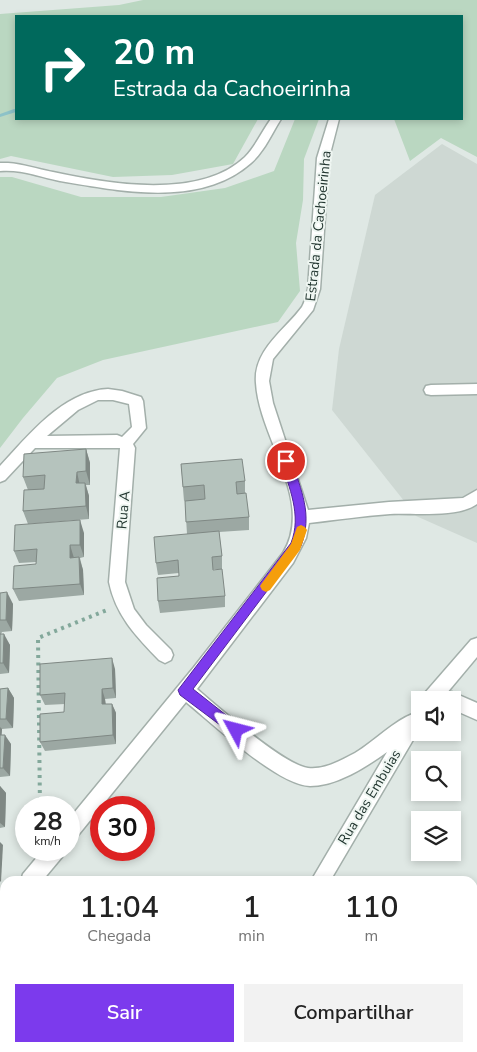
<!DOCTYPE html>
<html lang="pt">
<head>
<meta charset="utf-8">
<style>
	:root { --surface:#fff; --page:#f2f2f2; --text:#222; --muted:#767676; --accent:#7c3aed }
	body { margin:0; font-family:"Nunito Sans",sans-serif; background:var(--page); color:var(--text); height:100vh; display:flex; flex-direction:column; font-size:19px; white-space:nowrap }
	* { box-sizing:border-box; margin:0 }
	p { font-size:16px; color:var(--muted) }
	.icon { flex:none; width:28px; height:28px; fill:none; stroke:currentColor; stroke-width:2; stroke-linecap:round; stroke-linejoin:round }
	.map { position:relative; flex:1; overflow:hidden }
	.drawer { position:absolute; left:0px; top:876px; width:478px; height:176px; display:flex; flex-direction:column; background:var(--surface); border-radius:15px 15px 0 0; box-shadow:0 2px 8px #0003 }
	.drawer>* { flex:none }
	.banner { position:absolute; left:15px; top:15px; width:448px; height:105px; border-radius:0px; box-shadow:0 2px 8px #0003; background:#00695c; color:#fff; overflow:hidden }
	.fabs { position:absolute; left:411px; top:691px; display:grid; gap:10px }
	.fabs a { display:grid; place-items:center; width:50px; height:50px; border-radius:0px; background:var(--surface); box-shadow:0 2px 8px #0003; font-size:25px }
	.speed { position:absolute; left:15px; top:796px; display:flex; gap:10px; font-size:25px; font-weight:700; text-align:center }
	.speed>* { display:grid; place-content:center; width:65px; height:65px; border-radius:50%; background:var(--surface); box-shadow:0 2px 8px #0003; line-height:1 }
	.speed small { font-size:12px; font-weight:400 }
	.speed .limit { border:8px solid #d22; background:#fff; color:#111 }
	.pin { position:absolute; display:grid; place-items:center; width:42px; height:42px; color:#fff; margin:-21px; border:2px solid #fff; border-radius:50%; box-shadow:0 1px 5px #0007 }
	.me { position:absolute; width:55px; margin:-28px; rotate:308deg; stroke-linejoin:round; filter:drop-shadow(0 0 4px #0008) }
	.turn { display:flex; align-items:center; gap:18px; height:105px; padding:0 15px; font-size:22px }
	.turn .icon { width:65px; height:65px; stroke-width:2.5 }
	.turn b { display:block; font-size:35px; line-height:42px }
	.eta { display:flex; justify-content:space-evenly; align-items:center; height:85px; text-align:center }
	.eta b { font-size:30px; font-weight:600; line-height:35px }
	.action { display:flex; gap:10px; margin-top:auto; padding:10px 15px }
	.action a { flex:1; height:58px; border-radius:0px; background:var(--accent); color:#fff; font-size:20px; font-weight:600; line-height:58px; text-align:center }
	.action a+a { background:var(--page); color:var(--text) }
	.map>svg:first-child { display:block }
	.built { fill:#ced8d3 }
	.green { fill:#bad7c1 }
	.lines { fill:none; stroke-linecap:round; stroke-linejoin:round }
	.stream { fill:#8dc2c8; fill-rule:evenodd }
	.minor-casing { stroke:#a3afaa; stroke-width:3 }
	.path { stroke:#83a89b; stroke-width:4; stroke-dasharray:3 4.5; stroke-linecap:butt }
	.minor { fill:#fff; fill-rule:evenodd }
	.wall { fill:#9ca8a3 }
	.shaded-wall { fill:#7f8884 }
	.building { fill:#b5c3bd; stroke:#7f8884 }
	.route { fill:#7c3aed; stroke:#51269a }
	.slow { fill:#f59e0b }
	.labels { text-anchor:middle; stroke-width:4; stroke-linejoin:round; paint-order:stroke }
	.street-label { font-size:14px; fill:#223630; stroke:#eff6f2 }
</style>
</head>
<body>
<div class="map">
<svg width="477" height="1052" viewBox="0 0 477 1052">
	<rect width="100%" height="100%" fill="#dfe8e4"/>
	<!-- built -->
	<path class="built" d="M442,144l35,20v379l-61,-27 -84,-106 7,-61 36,-154z"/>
	<!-- green -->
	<g class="green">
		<path d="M143,0h334v157l-36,-19 -31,23 -16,-42h67v-103h-445v103h242l-25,45 -61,11 -59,2 -102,-21 -11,3v-145l119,-9z"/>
		<path d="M295,119h24l-15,40 -1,41 -7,43 4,48 -22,31 -175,38 -46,18 -34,40 -23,30v-271h12l69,20h80l64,-9 49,-17z"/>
	</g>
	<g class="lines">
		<!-- stream -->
		<path class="stream" d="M14,109h2v3l-16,5v-3z"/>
		<!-- minor casing -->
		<g class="minor-casing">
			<g id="minor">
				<path d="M271,119h10c-9,14 -17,33 -30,44 -51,45 -131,28 -191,18 -20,-4 -39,-12 -60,-10v-8h8c15,1 29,6 45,9 55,12 147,28 192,-15 11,-11 17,-26 26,-38z"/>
				<path d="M329,119h10l-10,39 -9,131 -7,21 -40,49 -4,22 4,22 35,107 81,-8 74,-4 14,-8v14c-19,14 -63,9 -87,10 -27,2 -55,6 -81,9l-3,15 -13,25 -96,126c21,18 87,76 111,79 17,2 33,-8 47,-15 20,-12 38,-32 60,-40l5,2v13l-90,153h-19l76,-129c-21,15 -50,34 -77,34 -33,-1 -98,-63 -124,-84l-111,137 -6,3v-23l125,-152 89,-114c32,-52 -24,-115 -27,-170 -3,-33 29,-53 46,-76 3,-5 4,-12 6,-18l9,-131z"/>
				<path d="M477,384v10l-46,1 -5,-1 -2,-4 2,-4 5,-1z"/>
				<path d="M108,389l14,2 19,6 2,4 3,27 -13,16 2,4 -10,134 9,27 12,16 25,25 2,5 -2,5 -6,3 -6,-3c-23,-24 -43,-44 -50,-78l11,-134h-85l-30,32 -5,2v-16c28,-30 63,-75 108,-77zM98,400h15l16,4 3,23 -10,10 -5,-2 -70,1 31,-26z"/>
				<path d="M477,638v19l-36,43h-19l2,-6 47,-54z"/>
				<path d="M452,692l25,11v17l-25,-11v-9h-8l2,-6z"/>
				<path d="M43,850h21l-2,7 -20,24h-21l2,-7z"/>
				<path d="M5,922v32l-5,2v-32z"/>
				<path d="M211,1048h20l-1,4h-21z"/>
			</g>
		</g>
		<!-- path -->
		<path class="path" d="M40,808l-2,-170 69,-28"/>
		<!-- minor -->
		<use href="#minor" class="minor"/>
	</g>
	<!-- wall -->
	<g class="wall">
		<path d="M86,449l4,14v22h-4l3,11v23l-61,5 -5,-13 5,-21 -5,-13z"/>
		<path d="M181,464l64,17v12l4,24v13l-30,2 3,24v13h-9l12,27v11l-65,6 -2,-12 21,-25v-3l-21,2 -2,-12 31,-29 -2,-33 20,-2 -21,2z"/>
		<path d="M84,533v24l-4,1 3,12 1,25 -65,6 -6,-12 23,-25v-2l-17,1 -5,-12z"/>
		<path d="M0,593l13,11 -1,27 -10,1 -1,2 9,11 -1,28 -9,1z"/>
		<path d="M115,669l1,29 -11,1 1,5h6l4,9v31l-71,7 -5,-9 24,-30 1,-8 -20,1 -5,-10z"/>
		<path d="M8,688l6,10 -1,30 -11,1 -1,6 10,9 -1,32 -10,1v-88z"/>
		<path d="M0,786l6,7 -1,34 -5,1z"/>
	</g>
	<!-- shaded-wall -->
	<g class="shaded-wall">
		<path d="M86,449l4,14v22l-4,-14z"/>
		<path d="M77,472l3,14 -4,-3z"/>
		<path d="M85,483l4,13v23l-3,-13z"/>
		<path d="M80,520l4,13v24l-4,-12z"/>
		<path d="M70,545l4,13h-4z"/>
		<path d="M79,557l4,13 1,25 -4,-11z"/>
		<path d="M7,592l6,12 -1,27 -6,-11z"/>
		<path d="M4,634l6,11 -1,28 -6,-10z"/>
		<path d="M112,658l3,11 1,29 -3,-10z"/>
		<path d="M8,688l6,10 -1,30 -7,-9z"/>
		<path d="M102,689l3,10 1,15 -4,-10z"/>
		<path d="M112,704l4,9v31l-3,-9z"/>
		<path d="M0,727l2,2 -1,16 -1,-1z"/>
		<path d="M5,735l6,9 -1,32 -7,-8z"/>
		<path d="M0,786l6,7 -1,34 -5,-4z"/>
		<path d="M0,842l3,3 -2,37 -1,-1z"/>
	</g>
	<!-- building -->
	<g class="building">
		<path d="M86,449v22l-9,1 -1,11h9l1,23 -63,5 1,-21 20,-1 1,-14 -22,2 1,-23z"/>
		<path d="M242,459l3,22 -9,1 1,12 9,-1 3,24 -63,5 -1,-21 20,-2 -1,-14 -21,2 -2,-23z"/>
		<path d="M80,520v25h-10v13l9,-1 1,27 -67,5 1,-23 22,-2 1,-15 -23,2 1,-26z"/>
		<path d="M219,531l3,25 -10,1 1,13 9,-1 3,27 -67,5 -1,-23 22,-2 -1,-16 -22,3 -2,-26z"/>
		<path d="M7,592l-1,28h-6v-27z"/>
		<path d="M0,634h4l-1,29h-3z"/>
		<path d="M112,658l1,30 -11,1v15h10l1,31 -73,7v-28l24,-2 1,-19 -25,2v-31z"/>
		<path d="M8,688l-2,31h-6v-30z"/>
		<path d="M0,735h5l-2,33h-3z"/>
	</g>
	<!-- route -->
	<path class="route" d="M286,456l6,5c9,30 21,53 9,85l-108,143 47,37 2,4 -2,5 -4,2 -56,-42 -2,-5 113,-147c11,-28 -2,-55 -10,-82z"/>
	<!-- slow -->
	<path class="slow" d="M301,525l4,2 2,3 -7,20 -30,40 -4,2 -4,-2 -2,-4 2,-3 29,-39 6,-17z"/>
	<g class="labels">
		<!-- street labels -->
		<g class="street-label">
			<text transform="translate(318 226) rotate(-84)" y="5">Estrada da Cachoeirinha</text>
			<text transform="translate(123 510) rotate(-85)" y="5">Rua A</text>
			<text transform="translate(369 797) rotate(-59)" y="5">Rua das Embuias</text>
		</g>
	</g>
</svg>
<div class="fabs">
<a><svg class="icon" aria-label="sound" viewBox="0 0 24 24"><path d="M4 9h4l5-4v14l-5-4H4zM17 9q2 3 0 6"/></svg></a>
<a><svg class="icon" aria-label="search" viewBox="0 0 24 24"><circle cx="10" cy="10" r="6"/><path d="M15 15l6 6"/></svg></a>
<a><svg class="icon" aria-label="layers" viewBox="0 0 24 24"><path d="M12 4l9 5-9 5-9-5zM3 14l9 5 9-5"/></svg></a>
</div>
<div class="speed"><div>28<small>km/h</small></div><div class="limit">30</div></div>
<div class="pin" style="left:286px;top:461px;background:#d93025"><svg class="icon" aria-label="arrive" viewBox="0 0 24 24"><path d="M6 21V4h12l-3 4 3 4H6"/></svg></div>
<svg class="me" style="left:236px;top:730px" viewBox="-20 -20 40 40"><path d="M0-17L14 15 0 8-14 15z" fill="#7c3aed" stroke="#fff" stroke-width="4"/></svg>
<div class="banner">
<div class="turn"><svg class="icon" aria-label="right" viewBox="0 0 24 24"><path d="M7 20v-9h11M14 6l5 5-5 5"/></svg><div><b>20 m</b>Estrada da Cachoeirinha</div></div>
</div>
<section class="drawer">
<div class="eta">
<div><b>11:04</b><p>Chegada</p></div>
<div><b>1</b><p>min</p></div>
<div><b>110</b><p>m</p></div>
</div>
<div class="action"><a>Sair</a><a>Compartilhar</a></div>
</section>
</div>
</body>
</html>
